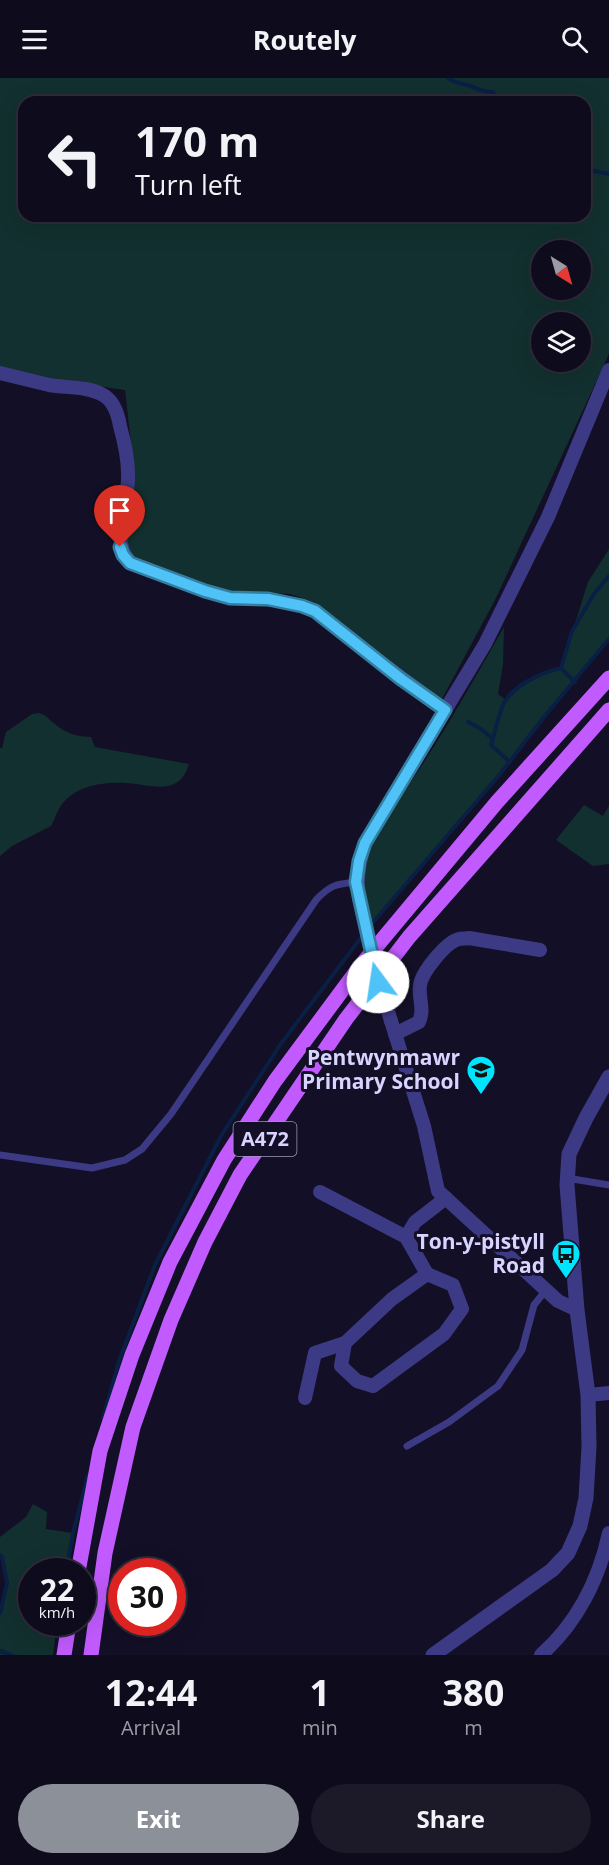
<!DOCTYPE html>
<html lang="en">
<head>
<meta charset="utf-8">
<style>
	:root { --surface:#0e0b1c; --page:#1c1929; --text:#f1f3f6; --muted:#9b9ba3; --line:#2e2b3b; --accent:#8c9099 }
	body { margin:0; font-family:"Open Sans",sans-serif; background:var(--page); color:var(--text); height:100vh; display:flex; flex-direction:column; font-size:22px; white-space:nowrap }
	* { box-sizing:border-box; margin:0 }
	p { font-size:20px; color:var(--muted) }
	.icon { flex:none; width:33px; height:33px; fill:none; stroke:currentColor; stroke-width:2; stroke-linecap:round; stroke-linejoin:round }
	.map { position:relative; height:1577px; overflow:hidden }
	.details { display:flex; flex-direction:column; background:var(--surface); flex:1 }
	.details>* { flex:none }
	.hud { position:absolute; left:18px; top:18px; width:573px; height:126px; border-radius:18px; box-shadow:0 6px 24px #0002,0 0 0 2px var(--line); background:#0e0b1c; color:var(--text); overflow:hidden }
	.needle { width:39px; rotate:143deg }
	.tools { position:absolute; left:531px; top:162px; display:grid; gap:12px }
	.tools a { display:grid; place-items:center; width:60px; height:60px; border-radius:50%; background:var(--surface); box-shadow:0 6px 24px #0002,0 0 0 2px var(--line); font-size:30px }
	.speed { position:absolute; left:18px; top:1480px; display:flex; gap:12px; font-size:30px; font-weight:700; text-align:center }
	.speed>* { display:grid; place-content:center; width:78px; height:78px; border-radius:50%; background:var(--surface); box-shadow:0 6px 24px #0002,0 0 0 2px var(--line); line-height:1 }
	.speed small { font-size:15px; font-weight:400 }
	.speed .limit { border:9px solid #d22; background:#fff; color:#111 }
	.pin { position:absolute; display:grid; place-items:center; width:51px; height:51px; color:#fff; margin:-62px -26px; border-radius:50% 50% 50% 0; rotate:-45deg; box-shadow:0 0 6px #0007 }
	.pin .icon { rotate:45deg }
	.me { position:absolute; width:66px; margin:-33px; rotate:346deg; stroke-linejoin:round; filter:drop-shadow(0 0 4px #0008) }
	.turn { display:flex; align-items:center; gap:21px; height:126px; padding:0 18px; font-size:27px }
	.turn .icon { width:78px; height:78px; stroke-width:2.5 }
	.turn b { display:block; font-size:42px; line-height:51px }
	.eta { display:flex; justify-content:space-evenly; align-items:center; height:102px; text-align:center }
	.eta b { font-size:36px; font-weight:700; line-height:42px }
	.cta { display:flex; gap:12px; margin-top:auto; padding:12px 18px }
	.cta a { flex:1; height:69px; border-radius:36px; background:var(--accent); color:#fff; font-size:24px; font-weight:700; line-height:69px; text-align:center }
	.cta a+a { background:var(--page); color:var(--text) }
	header { display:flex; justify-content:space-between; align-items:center; height:78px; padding:0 18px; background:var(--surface); font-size:27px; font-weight:700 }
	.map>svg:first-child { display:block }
	.green { fill:#12302f; fill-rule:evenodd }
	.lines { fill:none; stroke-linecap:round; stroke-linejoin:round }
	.stream { stroke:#0a1f44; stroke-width:4 }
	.service { stroke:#3d3a85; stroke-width:7 }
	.minor { stroke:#3d3a85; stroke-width:14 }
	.tertiary { stroke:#3d3a85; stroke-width:15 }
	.primary { stroke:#c25bff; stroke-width:15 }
	.minor-bridge { stroke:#3d3a85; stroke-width:14 }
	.route-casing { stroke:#337fa1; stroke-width:15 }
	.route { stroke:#4fc3f7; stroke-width:10 }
	.labels { text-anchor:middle; stroke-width:6; stroke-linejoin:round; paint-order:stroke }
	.shield { fill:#130f26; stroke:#9e99be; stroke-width:1.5 }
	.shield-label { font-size:20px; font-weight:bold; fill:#d9d4ff }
	.poi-label { font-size:21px; font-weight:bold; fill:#d9d4ff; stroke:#130f26; text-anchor:end }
</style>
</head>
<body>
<header><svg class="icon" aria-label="menu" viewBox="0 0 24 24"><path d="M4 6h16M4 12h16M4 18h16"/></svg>Routely<svg class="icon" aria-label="search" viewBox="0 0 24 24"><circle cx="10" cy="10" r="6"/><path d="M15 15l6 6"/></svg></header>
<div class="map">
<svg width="609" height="1577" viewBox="0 0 609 1577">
	<rect width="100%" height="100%" fill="#130f26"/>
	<!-- green -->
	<g class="green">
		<path d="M0,0h609v276l-114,246 -53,99 -25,-15 -103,-82 -24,-8 -61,-2 -21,-6 -75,-29 -8,-10 9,-53 -1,-33 -8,-71 -71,-10 -54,-12zM24,24h561v114h-561zM542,172h38v40h-38zM542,244h38v40h-38z"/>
		<path d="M609,471v90l-65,78 -43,56 -129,150c-4,-17 -10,-36 -8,-54 3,-29 42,-78 58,-104 29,-44 55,-91 82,-138l-1,37 -5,30 8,6c17,-15 32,-27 55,-32l27,-86z"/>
		<path d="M39,635c8,2 10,7 16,11 10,9 23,13 36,13l4,10 94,17c-10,34 -39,20 -64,19 -23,-1 -53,3 -66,26 -3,5 -5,12 -8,17l-39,20 -12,10v-108h2l4,-16 26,-18z"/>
		<path d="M584,727l19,11 6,-10v58l-16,2 -37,-26z"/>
		<path d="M33,1426l14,8 -1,17 27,4 -7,39h-34v51h25l-4,32h-53v-42l7,-30 -5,-26 -2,-2v-18l26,-20z"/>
	</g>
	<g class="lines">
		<!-- stream -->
		<g class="stream">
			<path d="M448,0c10,7 13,4 22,8 10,3 13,7 23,6l5,10"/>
			<path d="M585,91l24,5"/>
			<path d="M561,590l14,14"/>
			<path d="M468,644l13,7 12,10"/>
			<path d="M510,684l-19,-17c4,-12 8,-34 14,-44 11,-17 38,-29 56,-33l11,-37 22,-37 15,-18"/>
			<path d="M370,848l131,-153 43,-56 65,-78"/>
			<path d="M103,1340l16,-57 36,-96 66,-129 59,-91 83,-110"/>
			<path d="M0,1477l2,2 5,26 -7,30"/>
			<path d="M68,1484l5,-29 15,-58"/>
			<path d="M0,1573l11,4"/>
		</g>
		<!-- service -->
		<g class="service">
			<path d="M0,1077l92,13 33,-8 17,-11 29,-35 145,-214c14,-15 20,-16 40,-18"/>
			<path d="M567,1100l42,7"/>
			<path d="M407,1368l42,-24 49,-36 24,-36 12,-45 12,-15"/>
		</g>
		<!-- minor -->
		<g class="minor">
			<path d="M0,295c16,4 33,8 49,12 17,3 39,1 54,10 11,6 15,19 17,31 5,18 9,35 8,54 -1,27 -19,61 3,83l74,28 25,7 38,1 34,7 13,5 73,57 57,42"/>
			<path d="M359,821c-3,-20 0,-37 6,-56l120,-199 63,-127 61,-147"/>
			<path d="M391,943l33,105 14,65 120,110 19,9"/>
			<path d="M395,956l24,-12c6,-14 -1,-23 1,-37 2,-13 26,-43 39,-46 3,-1 7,0 10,-1l71,12"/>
			<path d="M320,1114l86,45"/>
			<path d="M427,1196l26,11 9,24 -18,25 -71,52 -16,-5 -16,-15 4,-23 47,-44z"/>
			<path d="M427,1196l-21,-37 9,-15 31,-24"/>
			<path d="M588,1317l21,-2"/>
			<path d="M305,1320l10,-45 30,-10"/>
			<path d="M541,1577c36,-32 58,-76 68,-122"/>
		</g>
		<!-- tertiary -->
		<path class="tertiary" d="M433,1577l119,-85 16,-17 12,-27 6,-28 3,-51 -1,-52 -11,-85 -10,-125 2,-31 17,-36 23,-41"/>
		<!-- primary -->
		<g class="primary">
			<path d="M78,1494l22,-121 32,-96 38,-93 54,-102 51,-79 86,-116 136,-163 112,-124"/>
			<path d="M64,1577l5,-32"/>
			<path d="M91,1577l14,-102 28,-126 38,-107 34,-78 35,-67 106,-156 63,-82 200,-227"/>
		</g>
		<!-- minor-bridge -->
		<path class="minor-bridge" d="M359,821l16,71 16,51"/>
	</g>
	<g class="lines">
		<!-- route casing -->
		<g class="route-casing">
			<path id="route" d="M120,469l3,8 7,8 75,28 25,7 38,1 34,7 13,5 86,68 44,31 -80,133 -6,18 -3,21 22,100"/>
		</g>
		<!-- route -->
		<use href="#route" class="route"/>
	</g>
	<!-- icons -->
	<defs>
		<g id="school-pin" transform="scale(1.5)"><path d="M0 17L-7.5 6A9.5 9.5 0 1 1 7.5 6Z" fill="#00e5ff" stroke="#130f26"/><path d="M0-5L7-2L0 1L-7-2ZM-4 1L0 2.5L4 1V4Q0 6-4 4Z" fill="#111"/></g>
		<g id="bus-pin" transform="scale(1.5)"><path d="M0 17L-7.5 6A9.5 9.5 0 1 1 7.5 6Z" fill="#00e5ff" stroke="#130f26"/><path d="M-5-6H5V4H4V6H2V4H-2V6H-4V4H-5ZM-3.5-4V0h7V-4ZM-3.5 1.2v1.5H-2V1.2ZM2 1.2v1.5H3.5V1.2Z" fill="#111"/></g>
	</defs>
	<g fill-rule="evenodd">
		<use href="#school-pin" x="481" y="992"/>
		<use href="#bus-pin" x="566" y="1176"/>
	</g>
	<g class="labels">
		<!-- shield labels -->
		<rect class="shield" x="233.5" y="1044" width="63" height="34" rx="4.5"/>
		<g class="shield-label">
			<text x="265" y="1068">A472</text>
		</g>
		<!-- poi labels -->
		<g class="poi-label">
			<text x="460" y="987">Pentwynmawr<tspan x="460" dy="24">Primary School</tspan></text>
			<text x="545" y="1171">Ton-y-pistyll<tspan x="545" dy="24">Road</tspan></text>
		</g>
	</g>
</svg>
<div class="tools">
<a><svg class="needle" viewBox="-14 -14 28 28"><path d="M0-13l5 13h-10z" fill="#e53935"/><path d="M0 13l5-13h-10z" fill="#9b9ba3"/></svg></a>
<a><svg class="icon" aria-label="layers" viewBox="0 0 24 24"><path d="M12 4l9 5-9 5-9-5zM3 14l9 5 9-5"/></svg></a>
</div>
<div class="speed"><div>22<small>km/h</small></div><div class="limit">30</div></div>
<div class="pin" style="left:120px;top:469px;background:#d93025"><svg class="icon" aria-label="arrive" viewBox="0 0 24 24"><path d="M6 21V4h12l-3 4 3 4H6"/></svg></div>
<svg class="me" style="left:378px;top:904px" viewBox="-20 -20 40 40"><circle r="19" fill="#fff"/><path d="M0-13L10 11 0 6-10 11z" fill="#4fc3f7"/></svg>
<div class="hud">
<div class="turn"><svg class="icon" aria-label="left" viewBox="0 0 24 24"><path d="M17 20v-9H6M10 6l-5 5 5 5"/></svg><div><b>170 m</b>Turn left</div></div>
</div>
</div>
<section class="details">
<div class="eta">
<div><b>12:44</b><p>Arrival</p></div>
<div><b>1</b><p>min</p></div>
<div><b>380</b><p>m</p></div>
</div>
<div class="cta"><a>Exit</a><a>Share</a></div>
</section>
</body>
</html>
